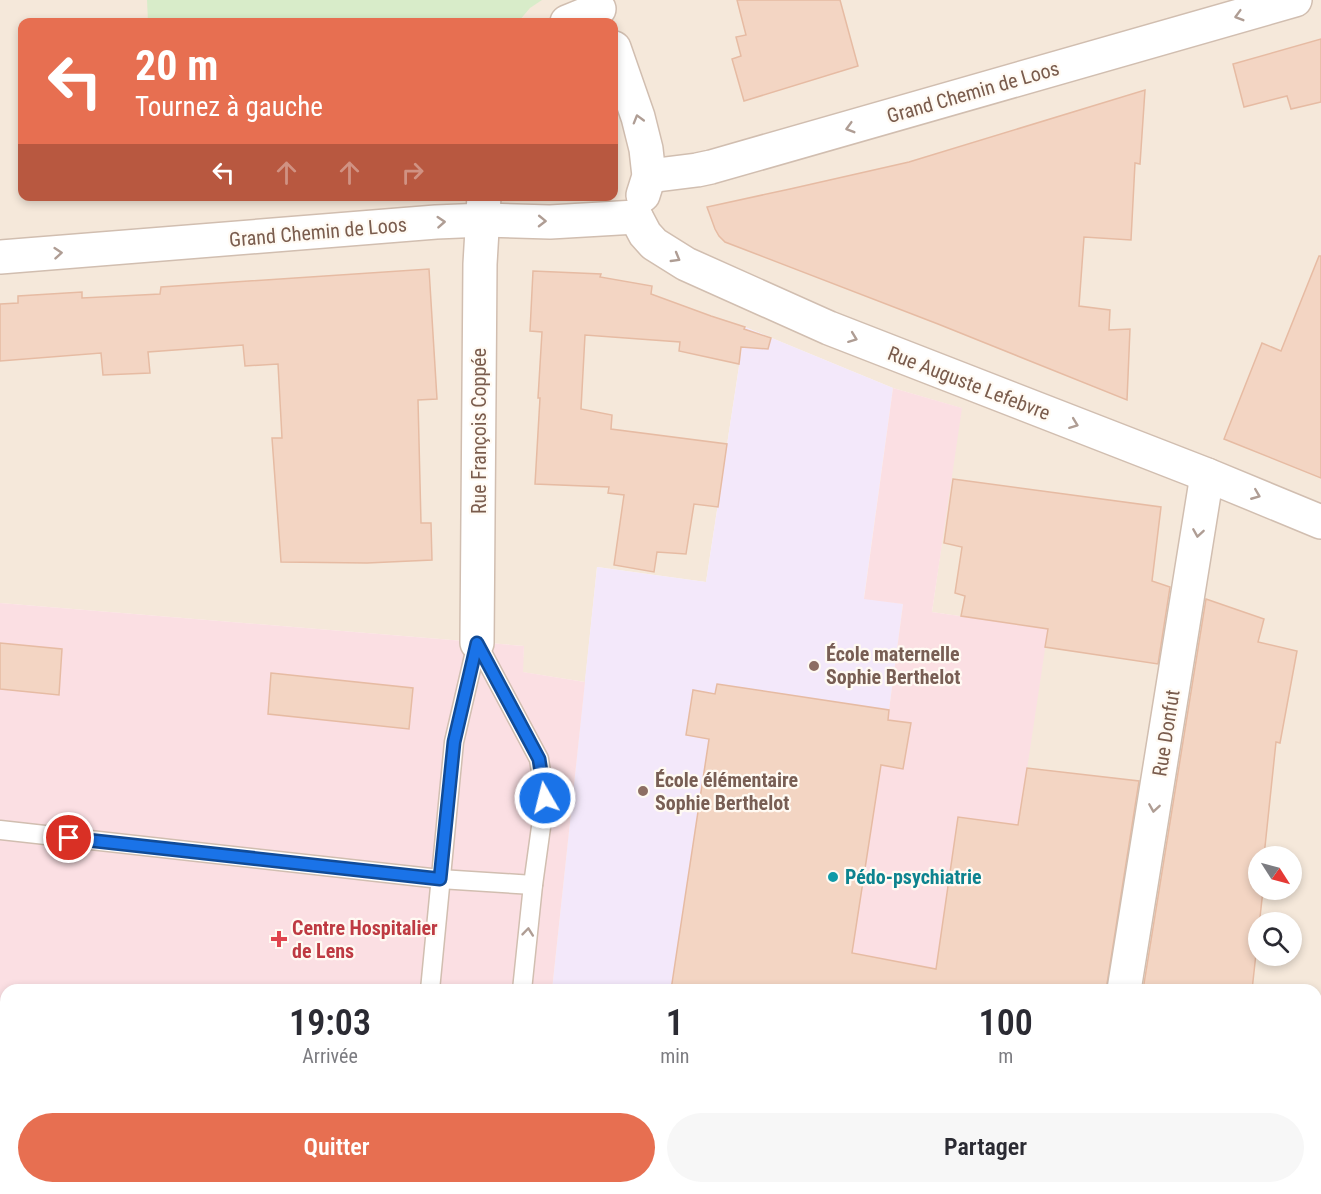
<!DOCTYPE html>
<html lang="fr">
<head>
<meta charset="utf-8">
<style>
	:root { --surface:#fff; --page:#f7f7f7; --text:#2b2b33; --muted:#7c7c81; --accent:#e76f51 }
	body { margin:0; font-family:"Roboto Condensed",sans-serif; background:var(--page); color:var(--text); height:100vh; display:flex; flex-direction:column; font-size:22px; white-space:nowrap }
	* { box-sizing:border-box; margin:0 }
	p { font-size:20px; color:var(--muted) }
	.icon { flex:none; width:33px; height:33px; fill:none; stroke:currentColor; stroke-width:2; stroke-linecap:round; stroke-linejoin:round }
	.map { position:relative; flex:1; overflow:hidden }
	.side { position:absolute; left:0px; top:984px; width:1322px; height:210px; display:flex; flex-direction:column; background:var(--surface); border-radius:18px 18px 0 0; box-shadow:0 3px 9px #0003 }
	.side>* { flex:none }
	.hud { position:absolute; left:18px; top:18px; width:600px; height:183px; border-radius:12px; box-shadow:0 3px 9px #0003; background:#e76f51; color:#fff; overflow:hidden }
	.needle { width:39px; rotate:126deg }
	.tools { position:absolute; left:1248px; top:846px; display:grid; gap:12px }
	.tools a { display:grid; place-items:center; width:54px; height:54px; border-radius:50%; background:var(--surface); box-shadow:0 3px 9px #0003; font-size:30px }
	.pin { position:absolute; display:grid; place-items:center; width:51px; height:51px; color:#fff; margin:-26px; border:3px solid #fff; border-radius:50%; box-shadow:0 2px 6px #0007 }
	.me { position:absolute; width:66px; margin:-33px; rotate:352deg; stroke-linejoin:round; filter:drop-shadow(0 0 4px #0008) }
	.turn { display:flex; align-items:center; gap:21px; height:126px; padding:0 18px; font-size:27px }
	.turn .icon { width:78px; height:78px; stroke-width:2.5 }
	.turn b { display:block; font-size:42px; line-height:51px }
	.lanes { display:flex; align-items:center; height:57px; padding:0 18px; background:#0003; justify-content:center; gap:30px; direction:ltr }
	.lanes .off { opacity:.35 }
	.eta { display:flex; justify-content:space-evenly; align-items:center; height:102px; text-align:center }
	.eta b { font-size:36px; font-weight:600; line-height:42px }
	.button { display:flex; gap:12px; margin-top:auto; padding:12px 18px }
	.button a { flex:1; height:69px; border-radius:36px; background:var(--accent); color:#fff; font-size:24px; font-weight:600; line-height:69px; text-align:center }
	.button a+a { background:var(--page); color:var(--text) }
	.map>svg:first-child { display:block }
	.residential { fill:#f5e8da; fill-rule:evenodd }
	.education { fill:#f3e8fa }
	.medical { fill:#fbdfe3 }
	.green { fill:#d8ecc9 }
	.building { fill:#f3d5c3; stroke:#e6bba3; stroke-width:1.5 }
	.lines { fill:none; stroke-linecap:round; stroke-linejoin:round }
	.lane-casing { stroke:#d1beb0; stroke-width:21 }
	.street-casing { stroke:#d1beb0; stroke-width:36 }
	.lane { stroke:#fff; stroke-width:18 }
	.street { stroke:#fff; stroke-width:33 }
	.oneway { stroke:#af9d94 }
	.route-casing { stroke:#114b97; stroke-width:15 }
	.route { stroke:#1a73e8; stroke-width:10 }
	.education-dot { fill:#8d6e63; stroke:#fffaf3; stroke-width:2 }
	.culture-dot { fill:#0f9aa8; stroke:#fffaf3; stroke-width:2 }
	.health-dot { fill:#e0444e; stroke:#fffaf3; stroke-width:2 }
	.labels { text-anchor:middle; stroke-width:4.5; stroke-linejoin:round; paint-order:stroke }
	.street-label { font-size:20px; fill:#7a5c4d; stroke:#fffaf3 }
	.education-label { font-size:20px; font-weight:bold; fill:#785e54; stroke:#fffaf3; text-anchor:start }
	.culture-label { font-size:20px; font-weight:bold; fill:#0d838f; stroke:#fffaf3; text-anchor:start }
	.health-label { font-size:20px; font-weight:bold; fill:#be3a42; stroke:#fffaf3; text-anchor:start }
</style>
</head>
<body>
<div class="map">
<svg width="1321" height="1194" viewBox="0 0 1321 1194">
	<rect width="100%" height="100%" fill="#fdf6ec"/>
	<!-- residential -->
	<path class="residential" d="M0,0h1321v1194h-244l1,-6h238v-198h-322l53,-361 -115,-17 29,-204 -68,-20 -148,-61 -39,255 -109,-15 -12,115 -63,-10 2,-26 -524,-43zM22,22h592v174h-592zM1258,856h34v34h-34zM1258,922h34v34h-34z"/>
	<!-- education -->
	<g class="education">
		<path d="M745,327l148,61 -29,210 39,6 -14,106 -104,280h-233l45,-423 109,15z"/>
		<path d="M531,1188h224l-1,6h-224z"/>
	</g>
	<!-- medical -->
	<g class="medical">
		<path d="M893,388l69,20 -30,204 116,17 -54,361h-209l104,-280 14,-106 -39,-5z"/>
		<path d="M0,603l524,43 -1,26 62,10 -33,308h-546v198h525l-1,6h-530z"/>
		<path d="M755,1188h322v6h-323z"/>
	</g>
	<!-- green -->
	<path class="green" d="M147,0h395l-12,8 -12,14h-370z"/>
	<!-- building -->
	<g class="building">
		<path d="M737,0h103l18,66 -114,35 -12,-42 9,-3 -5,-19 10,-2z"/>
		<path d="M1321,39v63l-30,7 -4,-13 -43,11 -11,-43z"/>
		<path d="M1145,90l-5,74 -5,-1 -4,77 -47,-3 -5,69 31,4 -1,20 21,-1 -3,71 -189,-76 -213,-82 -6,-6 -4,-7 -8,-22 83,-18 119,-27z"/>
		<path d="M1319,256h2v222l-97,-39 38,-96 19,8z"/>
		<path d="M429,269l8,130 -19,1 3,123h10l1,37 -65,3 -86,-1 -9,-124h10l-4,-74 -33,2 -2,-21 -95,7 2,21 -47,2 -2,-22 -101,8v-57l18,-1v-7l64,-4v6l78,-4 1,-7z"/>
		<path d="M533,271l68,3 -1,3 52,9 -1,8 60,22 34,11 -1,2 27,9 -3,11 -27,-2 -2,17 -60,-13 1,-9 -95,-7 -4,74 31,6 -1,14 116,15 -9,63 -24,-3 -8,50 -29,-2 -3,20 -40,-7 10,-70 -16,-2 1,-6 -74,-3 5,-86h-2l4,-66 -12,-1z"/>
		<path d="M953,479l208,28 -9,74 18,6 -12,77 -113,-17 3,-18 -87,-13 4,-20 -10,-3 7,-46 -18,-4z"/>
		<path d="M1206,599l58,20 -6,23 39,9 -17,92 -4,-1 -12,114h-6v34h5l-11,100h-109z"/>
		<path d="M0,643l62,6 -3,46 -59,-6z"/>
		<path d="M271,673l142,15 -4,41 -141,-15z"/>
		<path d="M717,684l172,26 -1,10 23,3 -8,46 -22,-4 -29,188 84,16 22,-152 60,8 9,-57 112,13 -33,209h-435l38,-251 -23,-4 7,-45 22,4z"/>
	</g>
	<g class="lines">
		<!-- lane casing -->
		<g class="lane-casing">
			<g id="lane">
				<path d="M477,643l62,116 6,39 -12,87 -11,105"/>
				<path d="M0,830l440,49 93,6"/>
				<path d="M430,990l24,-248 23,-99"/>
				<path d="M1029,1188l30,6"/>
				<path d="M412,1194v-6"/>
				<path d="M499,1194l1,-6"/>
			</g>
		</g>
		<!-- street casing -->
		<g class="street-casing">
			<g id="street">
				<path d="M567,22l32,-13"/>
				<path d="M614,48l24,69 8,32 3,27 -6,19"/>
				<path d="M649,176l48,-6 14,-3 584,-167"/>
				<path d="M636,217l9,17 9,10 32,20 143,64 378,147 114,47"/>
				<path d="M0,257l436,-35 48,-2 66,2 86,-5"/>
				<path d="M477,643l3,-379 4,-68"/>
				<path d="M1124,990l83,-515"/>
				<path d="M1091,1194l1,-6"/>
			</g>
		</g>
		<!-- lane -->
		<use href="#lane" class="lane"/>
		<!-- street -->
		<use href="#street" class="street"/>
	</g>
	<!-- one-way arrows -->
	<defs><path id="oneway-chevron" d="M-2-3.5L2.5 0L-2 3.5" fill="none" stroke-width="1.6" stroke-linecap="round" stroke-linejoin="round" transform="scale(1.5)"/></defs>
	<g class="oneway">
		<use href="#oneway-chevron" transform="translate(1239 16) rotate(164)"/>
		<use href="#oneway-chevron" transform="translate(638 119) rotate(-106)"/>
		<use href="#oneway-chevron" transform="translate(850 128) rotate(164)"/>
		<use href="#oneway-chevron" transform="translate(542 221) rotate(1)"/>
		<use href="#oneway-chevron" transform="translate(441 222) rotate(-4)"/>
		<use href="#oneway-chevron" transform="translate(58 253) rotate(-5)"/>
		<use href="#oneway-chevron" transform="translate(676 258) rotate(30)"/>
		<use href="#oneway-chevron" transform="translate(853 338) rotate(21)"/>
		<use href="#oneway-chevron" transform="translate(1074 424) rotate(21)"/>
		<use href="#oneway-chevron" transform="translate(1256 495) rotate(22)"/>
		<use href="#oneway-chevron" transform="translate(1198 533) rotate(99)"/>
		<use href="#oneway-chevron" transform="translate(1154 808) rotate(99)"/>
		<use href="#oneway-chevron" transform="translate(528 932) rotate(-84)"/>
	</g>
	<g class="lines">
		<!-- route casing -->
		<g class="route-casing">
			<path id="route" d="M69,838l371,41 14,-137 23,-99 62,116 6,39"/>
		</g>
		<!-- route -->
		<use href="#route" class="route"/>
	</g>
	<!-- markers -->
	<g class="education-dot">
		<circle cx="814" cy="666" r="6"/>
		<circle cx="643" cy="791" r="6"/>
	</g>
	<circle class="culture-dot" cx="833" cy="877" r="6"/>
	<path class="health-dot" d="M276 930h6v6h6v6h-6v6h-6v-6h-6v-6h6z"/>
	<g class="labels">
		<!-- street labels -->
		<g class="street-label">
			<text transform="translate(973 92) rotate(-16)" y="7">Grand Chemin de Loos</text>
			<text transform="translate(318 232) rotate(-5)" y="7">Grand Chemin de Loos</text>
			<text transform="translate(969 383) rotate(21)" y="7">Rue Auguste Lefebvre</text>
			<text transform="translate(479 431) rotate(-90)" y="7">Rue François Coppée</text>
			<text transform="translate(1166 733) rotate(-81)" y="7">Rue Donfut</text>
		</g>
		<!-- education labels -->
		<g class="education-label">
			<text x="826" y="661">École maternelle<tspan x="826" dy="23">Sophie Berthelot</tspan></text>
			<text x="655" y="787">École élémentaire<tspan x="655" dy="23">Sophie Berthelot</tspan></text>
		</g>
		<!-- culture labels -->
		<g class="culture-label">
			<text x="845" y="884">Pédo-psychiatrie</text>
		</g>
		<!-- health labels -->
		<g class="health-label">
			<text x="292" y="935">Centre Hospitalier<tspan x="292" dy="23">de Lens</tspan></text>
		</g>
	</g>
</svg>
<div class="tools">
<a><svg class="needle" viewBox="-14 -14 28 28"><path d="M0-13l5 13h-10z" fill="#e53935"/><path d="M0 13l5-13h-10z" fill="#7c7c81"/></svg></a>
<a><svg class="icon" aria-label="search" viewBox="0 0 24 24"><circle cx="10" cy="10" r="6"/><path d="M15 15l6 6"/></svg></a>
</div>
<div class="pin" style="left:69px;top:838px;background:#d93025"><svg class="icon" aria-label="arrive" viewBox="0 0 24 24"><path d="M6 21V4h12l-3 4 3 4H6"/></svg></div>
<svg class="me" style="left:545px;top:798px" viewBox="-20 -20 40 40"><circle r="17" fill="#1a73e8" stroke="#fff" stroke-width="3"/><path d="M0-11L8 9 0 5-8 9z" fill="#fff"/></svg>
<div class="hud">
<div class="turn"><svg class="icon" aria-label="left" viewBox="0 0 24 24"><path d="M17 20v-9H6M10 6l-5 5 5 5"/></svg><div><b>20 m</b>Tournez à gauche</div></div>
<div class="lanes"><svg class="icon" aria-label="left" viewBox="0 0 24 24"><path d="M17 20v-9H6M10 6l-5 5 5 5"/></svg><svg class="icon off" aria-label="ahead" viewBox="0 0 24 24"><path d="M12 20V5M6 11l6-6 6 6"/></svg><svg class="icon off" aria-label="ahead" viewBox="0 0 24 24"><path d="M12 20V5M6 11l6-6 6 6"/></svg><svg class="icon off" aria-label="right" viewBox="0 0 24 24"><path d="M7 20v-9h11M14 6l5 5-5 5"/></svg></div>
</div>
<section class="side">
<div class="eta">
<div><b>19:03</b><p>Arrivée</p></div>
<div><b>1</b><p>min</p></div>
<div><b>100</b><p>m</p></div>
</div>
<div class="button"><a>Quitter</a><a>Partager</a></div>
</section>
</div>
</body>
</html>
